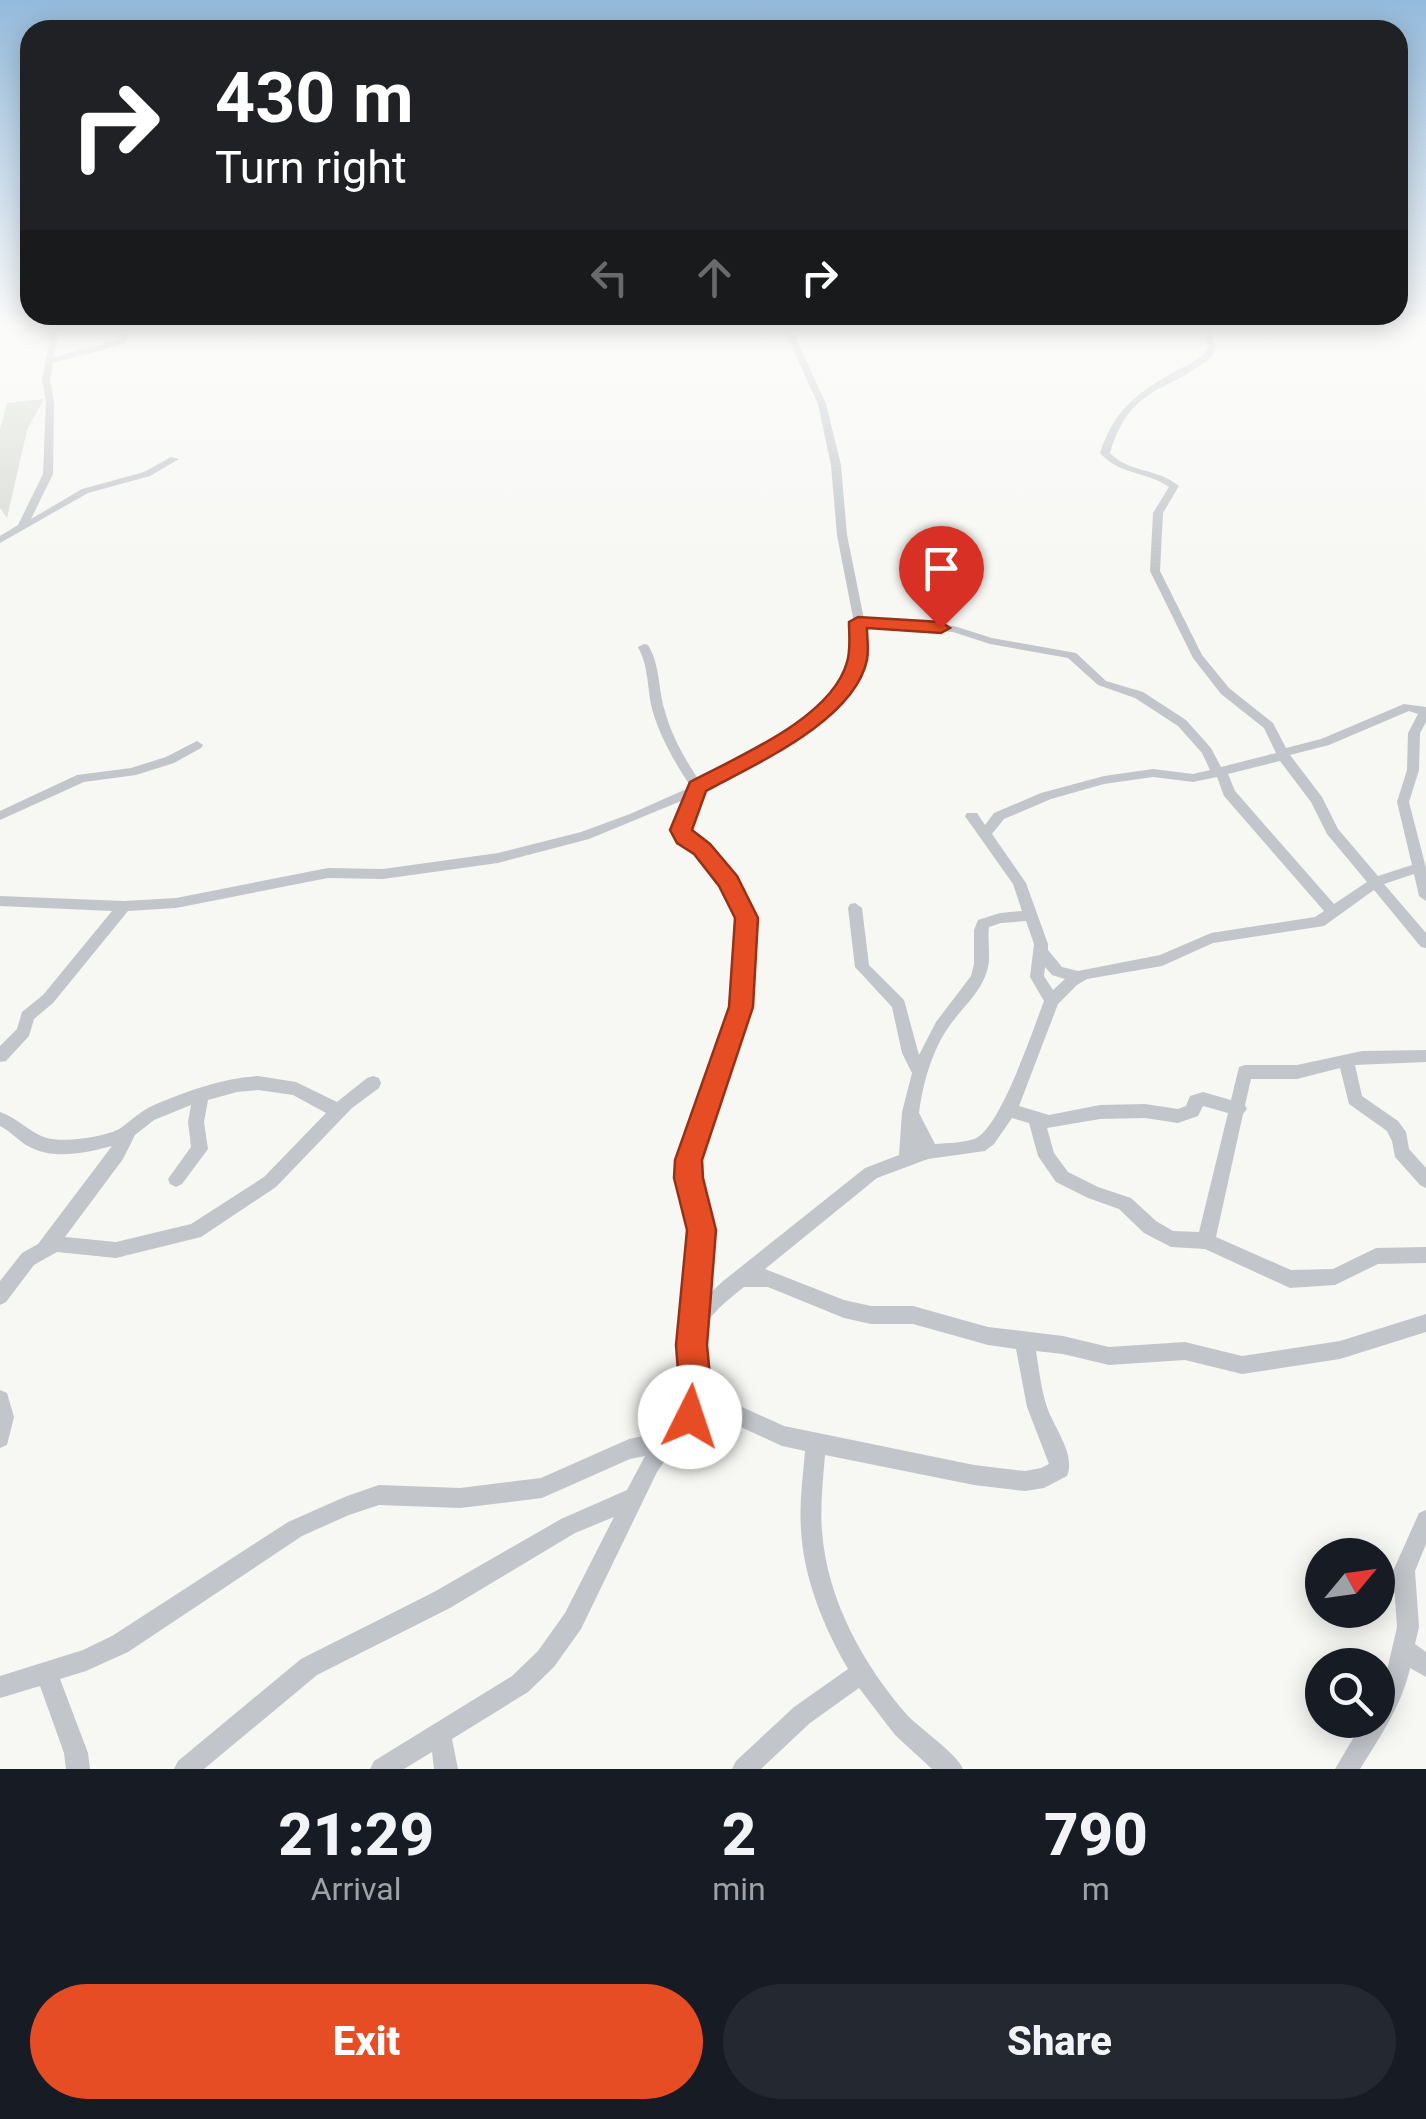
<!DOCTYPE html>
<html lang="en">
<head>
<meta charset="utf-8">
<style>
	:root { --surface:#171b24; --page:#242831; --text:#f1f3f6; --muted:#9ea1a6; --accent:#e74d24 }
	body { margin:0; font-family:Roboto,sans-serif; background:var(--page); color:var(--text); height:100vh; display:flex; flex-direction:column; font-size:38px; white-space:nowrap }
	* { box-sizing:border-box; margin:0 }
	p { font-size:32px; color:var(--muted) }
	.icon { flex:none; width:55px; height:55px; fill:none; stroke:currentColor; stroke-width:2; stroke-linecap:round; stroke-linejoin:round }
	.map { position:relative; height:1769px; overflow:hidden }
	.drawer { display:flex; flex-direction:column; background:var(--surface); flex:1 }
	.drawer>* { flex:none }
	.banner { position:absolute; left:20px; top:20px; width:1388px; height:305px; border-radius:30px; box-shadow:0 5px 25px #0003; background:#202124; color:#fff; overflow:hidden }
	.needle { width:65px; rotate:61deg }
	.fabs { position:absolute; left:1305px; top:1538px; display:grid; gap:20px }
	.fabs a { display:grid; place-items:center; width:90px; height:90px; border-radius:50%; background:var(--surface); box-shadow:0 5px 25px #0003; font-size:50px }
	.pin { position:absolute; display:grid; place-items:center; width:85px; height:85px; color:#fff; margin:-102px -42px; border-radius:50% 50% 50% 0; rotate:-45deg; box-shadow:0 0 10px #0007 }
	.pin .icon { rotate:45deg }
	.me { position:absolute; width:110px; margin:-55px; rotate:4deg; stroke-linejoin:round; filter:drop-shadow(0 0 8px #0008) }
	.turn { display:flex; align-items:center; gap:35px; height:210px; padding:0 30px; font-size:45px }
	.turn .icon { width:130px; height:130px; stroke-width:2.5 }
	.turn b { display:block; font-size:70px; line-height:85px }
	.lanes { display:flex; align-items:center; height:95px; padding:0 30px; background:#0003; justify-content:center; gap:50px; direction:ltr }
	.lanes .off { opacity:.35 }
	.eta { display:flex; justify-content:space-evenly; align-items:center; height:170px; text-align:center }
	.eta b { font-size:60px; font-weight:800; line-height:70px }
	.action { display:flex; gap:20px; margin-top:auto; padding:20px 30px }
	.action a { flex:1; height:115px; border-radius:60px; background:var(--accent); color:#fff; font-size:40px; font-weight:800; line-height:115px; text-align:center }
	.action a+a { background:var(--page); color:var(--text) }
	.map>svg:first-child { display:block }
	.green { fill:#d7dcd3 }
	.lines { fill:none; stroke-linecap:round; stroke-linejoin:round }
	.minor { fill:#c2c6ca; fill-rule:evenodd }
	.route { fill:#e74d24; stroke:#963217; stroke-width:2.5 }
</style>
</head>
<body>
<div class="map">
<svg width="1426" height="1769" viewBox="0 0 1426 1769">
	<rect width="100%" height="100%" fill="#f7f7f4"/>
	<!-- green -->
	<path class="green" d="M44,399l-17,31 -20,88 -7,-10v-79l7,-26z"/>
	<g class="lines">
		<!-- minor -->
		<g class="minor">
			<path d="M52,325h8l-6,32 64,-17 7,-15h8l-9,19 -71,19 -3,17 4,21 -1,73 -22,45 51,-30 62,-17 27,-15 8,2 -29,17 -62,17 -88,50v-7l18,-11 25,-51 3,-73 -4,-21z"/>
			<path d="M782,325h8l36,79 15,61 6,70 17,84 90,7 38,12 84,15 30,28 37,11 43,28 25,28 10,19 55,-14 -12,-25 -43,-34 -28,-36 -43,-87 3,-58 16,-26c-23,-16 -50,-12 -69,-34 14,-42 34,-58 72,-80 11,-6 23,-11 33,-20l3,-6 -9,-22h8l9,22 -4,9c-46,39 -81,28 -102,97 19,20 48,15 69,33l-16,27 -3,58 42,84 27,33 44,35 13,25 35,-9 83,-35 22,3v15l-6,11 -1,37 -10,32 17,66v33l-7,-5 -5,-22 -30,10 42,49v15l-5,-1 -47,-57 -50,36 -111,17 -51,23 -75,13 -10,6 -19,19 -39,102 30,9 51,-10 45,-1 33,5 8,-3 4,-10 13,-4 28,8 8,-33 6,-2h52l65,-14 64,-1v12l-71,3 7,31 36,25 8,11 3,17 17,19v20l-6,-3 -25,-28 -3,-16 -5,-10 -38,-27 -9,-36 -43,11h-46l-6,26 2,4 -4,5 -27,123 75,33 42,-1 43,-21 50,-1v16l-48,1 -43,21 -45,3 -85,-39 -34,-2 -27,-14 -25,-24 -31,-11 -32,-16 -18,-26 -9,-33 -17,-5 -18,26 -9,7 -57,8 -51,19 -112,91 79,31 27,6h42l75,21 75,9 46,11 76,-5 57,14 98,-15 86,-27v18l-86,27 -98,15 -57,-14 -76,5 -46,-11 -27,-3c3,18 5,38 11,56 7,21 29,47 20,69l-23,12 -19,3 -51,-6 -149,-30c-2,25 -5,51 -3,76 5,69 42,135 86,185 14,14 49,38 55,53h-31l-37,-34 -36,-47 -49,35 -49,46h-29l4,-8 58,-54 54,-38c-24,-41 -45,-92 -47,-140 -2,-26 2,-52 4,-78l-23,-5 -41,-19 -19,-2 -34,9 -14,14 -17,24 -76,157 -27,38 -26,25 -76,47 6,30h-24l-2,-17 -28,17h-34l4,-8 138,-85 26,-25 27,-38 49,-96 -39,16 -125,75 -133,67 -113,94h-30l4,-8 123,-102 133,-67 127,-73 66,-29 18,-34 -15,3 -88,39 -82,10 -81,-3 -30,10 -47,21 -174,116 -42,19 -26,8 28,74 2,16h-24l-2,-16 -24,-67 -40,12v-22l83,-26 29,-14 176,-114 59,-26 32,-11 81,3 81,-10 88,-39 33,-7 21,-20 3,-15 -4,-52 2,-48 8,-67 -11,-52v-18l52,-153 6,-90 -16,-32 -49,-55 12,-31 -97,40 -91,24 -115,16 -55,-1 -152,30 -48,3 -75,92 -19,16 -5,17 -23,25 -6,1v-16l17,-17 5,-17 21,-17 69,-84 -112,-5v-10l124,5 52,-3 152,-30 55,1 115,-16 83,-21 49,-18 61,-27c-16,-24 -31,-50 -39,-78 -5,-21 -3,-42 -14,-62l6,-3 4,1c12,20 10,41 16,63 7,27 21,52 37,75l101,-57 41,-47 8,-18 4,-33 -18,-93 -6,-70 -13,-61zM865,626l88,6 37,12 78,14 30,27 37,13 43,28 24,27 8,17 -17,4 -40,-5 -49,7 -63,17 -47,20 -9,12 -8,-12h-10l-2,3 2,3 46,65 9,27 -22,2 -22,7 -4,10v34l-3,12 -35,46 -17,33 -15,-55 -35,-35 -7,-57 -7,-5 -5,1 -2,4 7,59 37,40 10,46 10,20 -10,39 -3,43 -34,13 -143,114 -20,19 8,-71 -13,-52v-18l52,-153 4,-90 -19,-38 -46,-50 13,-37 109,-60 44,-52 9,-19zM1409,711l9,3 -10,19 -1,37 -10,32 15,63 -34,11 -40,-47 -16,-32 -32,-42 39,-10zM1280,761l31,41 16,32 40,48 -33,22 -99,-113 -7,-17zM1153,777l40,5 24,-5 7,19 100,115 -9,6 -104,16 -51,22 -82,16 -16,-4 -14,-17v-6l-22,-61 -34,-49 12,-15 47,-20 53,-15zM1026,921l8,23 -4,33 14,24c-11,28 -44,129 -70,138 -11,4 -27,4 -39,5l-16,-31c4,-30 13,-63 31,-88 12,-17 29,-31 36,-51 6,-15 1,-31 3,-47l12,-4zM1045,967l7,8 13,4 -12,11 -9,-14zM1203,1106l25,7 -29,119 -26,-1 -17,-10 -25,-23 -33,-11 -30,-15 -14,-19 -7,-25 53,-9 45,-1 33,5 20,-7zM744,1287h24l76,31 27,6h42l75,21 28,4 11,58 22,57 -8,4 -16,3 -51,-6 -190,-39 -42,-19 -20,-2 -20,5c7,-25 -7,-54 -1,-74 5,-20 28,-37 43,-49z"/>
			<path d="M197,741l6,4 -2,3 -27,15 -38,12 -52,7 -84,38v-9l77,-36 54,-7 35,-11z"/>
			<path d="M258,1076l38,6 41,20 30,-24 6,-2 6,2 2,5 -2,5 -27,20 -76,79 -75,50 -85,21 -59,-6 -23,13 -28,37 -6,3v-24l22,-28 16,-9 74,-98c-28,7 -59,15 -86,-1 -9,-6 -16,-14 -26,-19v-14c18,6 31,22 47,26 16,5 62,-1 75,-11 11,-8 19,-16 32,-22 32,-14 69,-27 104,-29zM258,1090l35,5 33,18 -62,64 -73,47 -75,18 -51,-5 58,-78 12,-24 19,-15 37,-15 -3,17 3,25 -23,32 2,5 6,3 6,-3 26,-35 -4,-27 4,-22 29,-8z"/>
			<path d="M0,1390l7,3 7,24 -7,28 -7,3z"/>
			<path d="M1426,1510v34l-11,27 4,56 -4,17 11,8v25l-16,-9c-8,37 -30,69 -50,101h-25l29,-49h14v-25l7,-16 12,-52 -4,-56 26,-58z"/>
		</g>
	</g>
	<!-- sky -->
	<linearGradient id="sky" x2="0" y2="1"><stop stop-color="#94badb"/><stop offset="0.57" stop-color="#fbfbfa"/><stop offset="1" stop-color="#fbfbfa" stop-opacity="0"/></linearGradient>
	<rect width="1426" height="573" fill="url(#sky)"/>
	<!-- route -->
	<path class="route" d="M858,617l83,5 9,6 -9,5 -74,-5c0,10 2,22 0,32 -13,61 -112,104 -161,131l-14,39 18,14 27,32 21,42 -5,89 -51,153 1,18 13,52 -9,115 5,52 -10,31 -12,5 -11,-5 -5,-11 6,-20 -4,-52 11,-115 -13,-52 1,-18 54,-153 6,-89 -16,-32 -25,-32 -17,-11 -7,-13 20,-48c47,-25 142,-64 157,-120 4,-12 2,-27 2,-40z"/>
</svg>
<div class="fabs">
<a><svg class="needle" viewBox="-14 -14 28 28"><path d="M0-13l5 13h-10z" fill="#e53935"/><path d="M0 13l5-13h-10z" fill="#9ea1a6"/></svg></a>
<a><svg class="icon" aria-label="search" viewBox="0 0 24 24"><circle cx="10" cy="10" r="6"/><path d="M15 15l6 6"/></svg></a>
</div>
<div class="pin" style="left:941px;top:628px;background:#d93025"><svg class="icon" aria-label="arrive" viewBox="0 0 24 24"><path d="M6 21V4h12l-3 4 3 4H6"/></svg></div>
<svg class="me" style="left:690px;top:1417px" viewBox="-20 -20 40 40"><circle r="19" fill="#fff"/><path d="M0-13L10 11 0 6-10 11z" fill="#e74d24"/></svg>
<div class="banner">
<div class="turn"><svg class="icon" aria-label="right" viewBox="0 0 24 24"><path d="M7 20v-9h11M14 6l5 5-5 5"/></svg><div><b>430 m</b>Turn right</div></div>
<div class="lanes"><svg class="icon off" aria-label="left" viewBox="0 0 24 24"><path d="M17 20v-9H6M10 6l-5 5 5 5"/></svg><svg class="icon off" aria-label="ahead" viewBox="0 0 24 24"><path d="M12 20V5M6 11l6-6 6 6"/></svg><svg class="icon" aria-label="right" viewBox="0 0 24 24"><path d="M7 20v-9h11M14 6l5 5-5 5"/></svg></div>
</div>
</div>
<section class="drawer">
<div class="eta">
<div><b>21:29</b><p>Arrival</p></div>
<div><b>2</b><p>min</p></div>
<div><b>790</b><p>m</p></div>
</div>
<div class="action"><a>Exit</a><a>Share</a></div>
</section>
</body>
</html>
